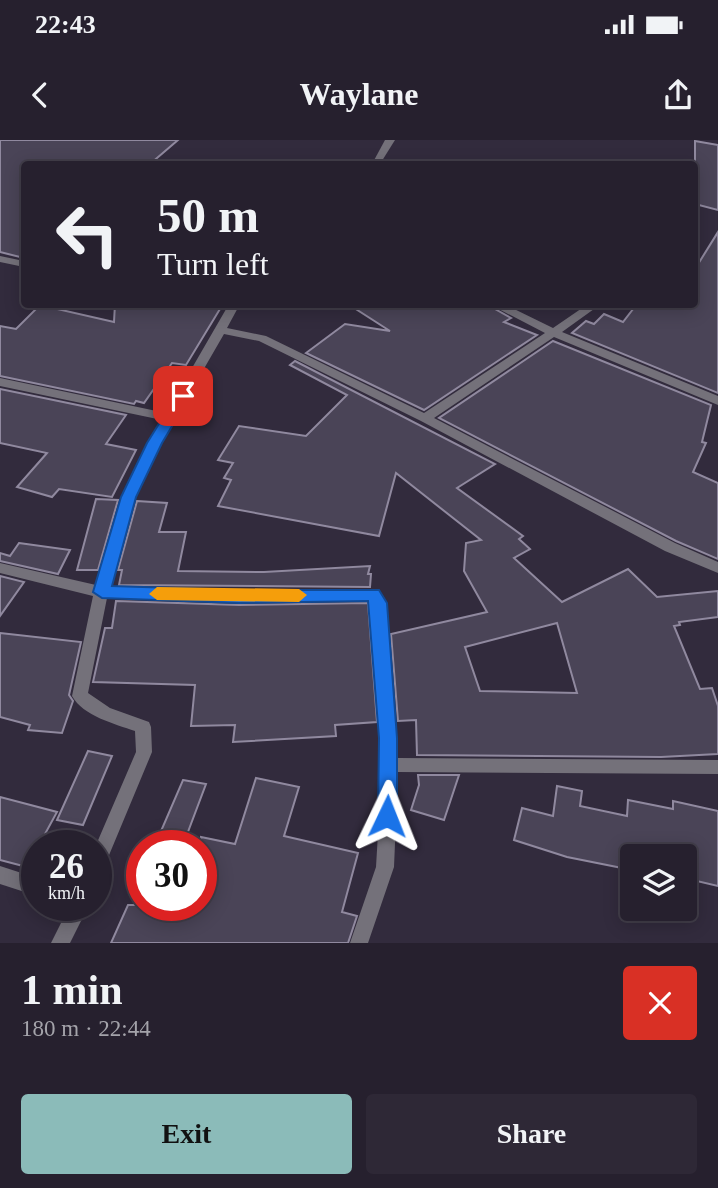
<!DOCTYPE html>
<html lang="en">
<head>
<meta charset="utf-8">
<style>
	:root { --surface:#26202e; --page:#2e2836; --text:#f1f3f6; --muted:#a4a3aa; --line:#423e4a; --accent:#8bbbb9 }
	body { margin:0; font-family:"Times New Roman",serif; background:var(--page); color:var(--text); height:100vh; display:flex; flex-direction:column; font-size:26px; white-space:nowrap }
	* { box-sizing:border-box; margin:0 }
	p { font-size:23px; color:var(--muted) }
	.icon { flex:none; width:38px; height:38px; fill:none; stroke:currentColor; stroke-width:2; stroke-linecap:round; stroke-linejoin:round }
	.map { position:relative; height:803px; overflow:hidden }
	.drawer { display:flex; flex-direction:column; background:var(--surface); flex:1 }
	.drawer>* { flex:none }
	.guide { position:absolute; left:21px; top:21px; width:677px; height:147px; border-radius:7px; box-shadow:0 4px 18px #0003,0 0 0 2px var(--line); background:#26202e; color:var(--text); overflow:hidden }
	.buttons { position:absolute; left:620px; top:704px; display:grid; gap:14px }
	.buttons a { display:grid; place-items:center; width:77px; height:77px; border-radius:7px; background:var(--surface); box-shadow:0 4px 18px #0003,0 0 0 2px var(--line); font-size:35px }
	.speed { position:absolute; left:21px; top:690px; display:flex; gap:14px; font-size:35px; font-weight:700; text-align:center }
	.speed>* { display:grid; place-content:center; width:91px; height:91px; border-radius:50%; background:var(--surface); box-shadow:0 4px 18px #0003,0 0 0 2px var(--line); line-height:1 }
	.speed small { font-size:18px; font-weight:400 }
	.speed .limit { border:10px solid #d22; background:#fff; color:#111 }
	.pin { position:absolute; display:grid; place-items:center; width:60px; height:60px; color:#fff; margin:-30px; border-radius:14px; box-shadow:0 4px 10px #0006 }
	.me { position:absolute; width:77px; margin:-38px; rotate:2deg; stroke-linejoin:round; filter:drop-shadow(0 0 5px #0008) }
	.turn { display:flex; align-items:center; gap:24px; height:147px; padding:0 21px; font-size:32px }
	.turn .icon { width:91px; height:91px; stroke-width:2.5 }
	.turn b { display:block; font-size:49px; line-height:60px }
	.round { display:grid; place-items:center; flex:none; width:74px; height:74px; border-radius:7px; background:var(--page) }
	.head { display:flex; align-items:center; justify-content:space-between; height:119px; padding:0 21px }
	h1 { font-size:42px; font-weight:700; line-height:52px }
	.cta { display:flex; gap:14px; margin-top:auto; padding:14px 21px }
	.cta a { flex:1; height:80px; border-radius:7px; background:var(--accent); color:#111; font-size:28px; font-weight:700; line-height:80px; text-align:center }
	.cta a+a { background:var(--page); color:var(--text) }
	.status { display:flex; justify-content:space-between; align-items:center; height:49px; padding:0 35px; background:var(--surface); direction:ltr }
	.status svg { height:19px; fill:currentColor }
	header { display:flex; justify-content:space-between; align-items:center; height:91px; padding:0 21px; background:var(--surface); font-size:32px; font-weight:700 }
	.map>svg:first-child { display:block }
	.building { fill:#4a4457; stroke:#90899f; stroke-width:2; fill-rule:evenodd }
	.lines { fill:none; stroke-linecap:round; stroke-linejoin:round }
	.minor { fill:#74717a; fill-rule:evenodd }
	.route { fill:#1a73e8; stroke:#114b97; stroke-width:2 }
	.slow { fill:#f59e0b }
</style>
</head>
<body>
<div class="status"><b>22:43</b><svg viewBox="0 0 49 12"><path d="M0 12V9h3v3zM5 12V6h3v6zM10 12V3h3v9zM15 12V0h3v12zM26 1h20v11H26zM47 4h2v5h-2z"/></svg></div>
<header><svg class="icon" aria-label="back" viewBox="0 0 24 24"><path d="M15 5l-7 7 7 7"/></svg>Waylane<svg class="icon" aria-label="share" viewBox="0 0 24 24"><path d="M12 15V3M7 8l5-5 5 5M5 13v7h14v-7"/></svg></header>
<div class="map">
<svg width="718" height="803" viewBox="0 0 718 803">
	<rect width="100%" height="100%" fill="#322b3d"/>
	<!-- building -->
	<g class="building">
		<path d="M0,0h178l-28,24h-126v94l-24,-6z"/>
		<path d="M695,1l23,4v65l-23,-6z"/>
		<path d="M718,92v161l-146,-60 14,-12 8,3 10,-10 19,8 14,-18h58v-35z"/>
		<path d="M115,164h108l-37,61 -14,-2 -28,40 -8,-2 -2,3 -134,-28v-50l16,3 24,-24 74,17z"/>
		<path d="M348,164h138l25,14 -7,4 33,13 -113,75 -118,-57 39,-29 45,7z"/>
		<path d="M553,201l158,64 -9,37 4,1 -13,29 25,11v76l-42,-18 -237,-123z"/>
		<path d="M295,221l200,103 -38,24 66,48 -4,3 11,10 -16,9 48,44 66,-33 29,28 61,-6v26l-39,5 1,3 -6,1 26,63 12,-1 6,18v48l-57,3 -244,-2 -1,-35 -18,1 -7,-87 96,-22 -23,-41 2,-28 15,-3 -85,-67 -17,63 -161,-30 13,-26 -7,-2 9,-15 -15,-3 21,-34 67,10 41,-41 -57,-30zM557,483l20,70 -97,-2 -15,-44z"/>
		<path d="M0,249l126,26 -20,29 30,6 -24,47 -53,-8 -7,8 -35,-10 30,-34 -47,-10z"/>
		<path d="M96,359l22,1 -20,70h-21z"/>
		<path d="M137,361l30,2 -8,29h27l-8,39 86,1 106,-6 -2,8h3l-1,13 -251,-2 3,-15h-4z"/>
		<path d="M19,403l51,7 -12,24 -58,-13v-8l10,3z"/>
		<path d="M0,436l24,6 -24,34z"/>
		<path d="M116,461l123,4 129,-2 9,119 -42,3 1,11 -103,6 2,-17 -44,1 4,-41 -102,-3 12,-54h7z"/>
		<path d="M0,493l81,9 -12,53 4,6 -11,32 -34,-3 2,-5 -30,-8z"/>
		<path d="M88,611l24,5 -29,69 -26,-5z"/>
		<path d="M418,635h41l-15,45 -33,-10 8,-25z"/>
		<path d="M256,638l43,9 -15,49 74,17 -16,59 15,4 -9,27h-237l17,-38h73v-68l34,7z"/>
		<path d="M183,640l23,4 -23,61h-28z"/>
		<path d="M557,646l25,5 -2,15 47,10 1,-16 45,9v-8l45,10v75l-34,-8v-22h-52v14l-65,-13 -53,-17 8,-32 31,8z"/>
		<path d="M0,657l57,15 -30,55 -27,-7z"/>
	</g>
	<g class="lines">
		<!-- minor -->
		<g class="minor">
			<path d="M385,0h10l-15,24h-8z"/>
			<path d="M0,116l24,5v6l-24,-5z"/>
			<path d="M229,164h11l-13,24 39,8 158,77 121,-80 -56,-29h15l49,24 35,-24h13l-39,28 156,64v9l-164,-68 -120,81 241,125 43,19v11l-53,-22 -244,-130 -162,-80 -35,-7 -63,109 -25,54 -26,90 129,3h139l8,13 12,155 320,2v14l-320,-2 -4,95 -26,76h-18l26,-76 6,-102 -10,-161 -3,-4 -130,2 -132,-4 -19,95 22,15 39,14 2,5 1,25 -50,120 -6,2v-29l40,-93 -1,-21c-20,-7 -52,-15 -63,-35l21,-100 -93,-23v-10l96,22 26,-88 40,-77 -162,-34v-8l166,35z"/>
			<path d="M0,726l37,12v18l-37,-12z"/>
			<path d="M70,765h19l-19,38h-19z"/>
		</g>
	</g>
	<!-- route -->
	<path class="route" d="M183,252l7,4 -28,47 -26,54 -24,89 127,4h140l8,13 10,135v78l-3,6 -7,3 -7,-3 -2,-6 1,-78 -11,-137 -129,2 -137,-5 -9,-6 28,-95 26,-54 31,-50z"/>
	<!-- slow -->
	<path class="slow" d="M157,447l142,2 8,6 -8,7 -142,-2 -8,-6z"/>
</svg>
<div class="buttons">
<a><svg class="icon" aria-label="layers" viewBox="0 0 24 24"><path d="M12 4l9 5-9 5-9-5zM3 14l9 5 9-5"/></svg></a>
</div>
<div class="speed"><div>26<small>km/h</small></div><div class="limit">30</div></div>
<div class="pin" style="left:183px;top:256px;background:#d93025"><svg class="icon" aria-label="arrive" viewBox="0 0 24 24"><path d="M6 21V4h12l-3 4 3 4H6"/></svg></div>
<svg class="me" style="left:387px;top:676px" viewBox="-20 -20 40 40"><path d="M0-17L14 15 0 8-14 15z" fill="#1a73e8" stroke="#fff" stroke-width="4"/></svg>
<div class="guide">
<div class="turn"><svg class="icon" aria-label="left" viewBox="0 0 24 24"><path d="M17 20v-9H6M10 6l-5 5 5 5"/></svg><div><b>50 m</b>Turn left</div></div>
</div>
</div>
<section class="drawer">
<div class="head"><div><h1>1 min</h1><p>180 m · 22:44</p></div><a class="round" style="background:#d93025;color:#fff"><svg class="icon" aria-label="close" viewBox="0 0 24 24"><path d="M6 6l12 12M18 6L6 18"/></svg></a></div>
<div class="cta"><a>Exit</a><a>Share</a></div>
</section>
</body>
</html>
